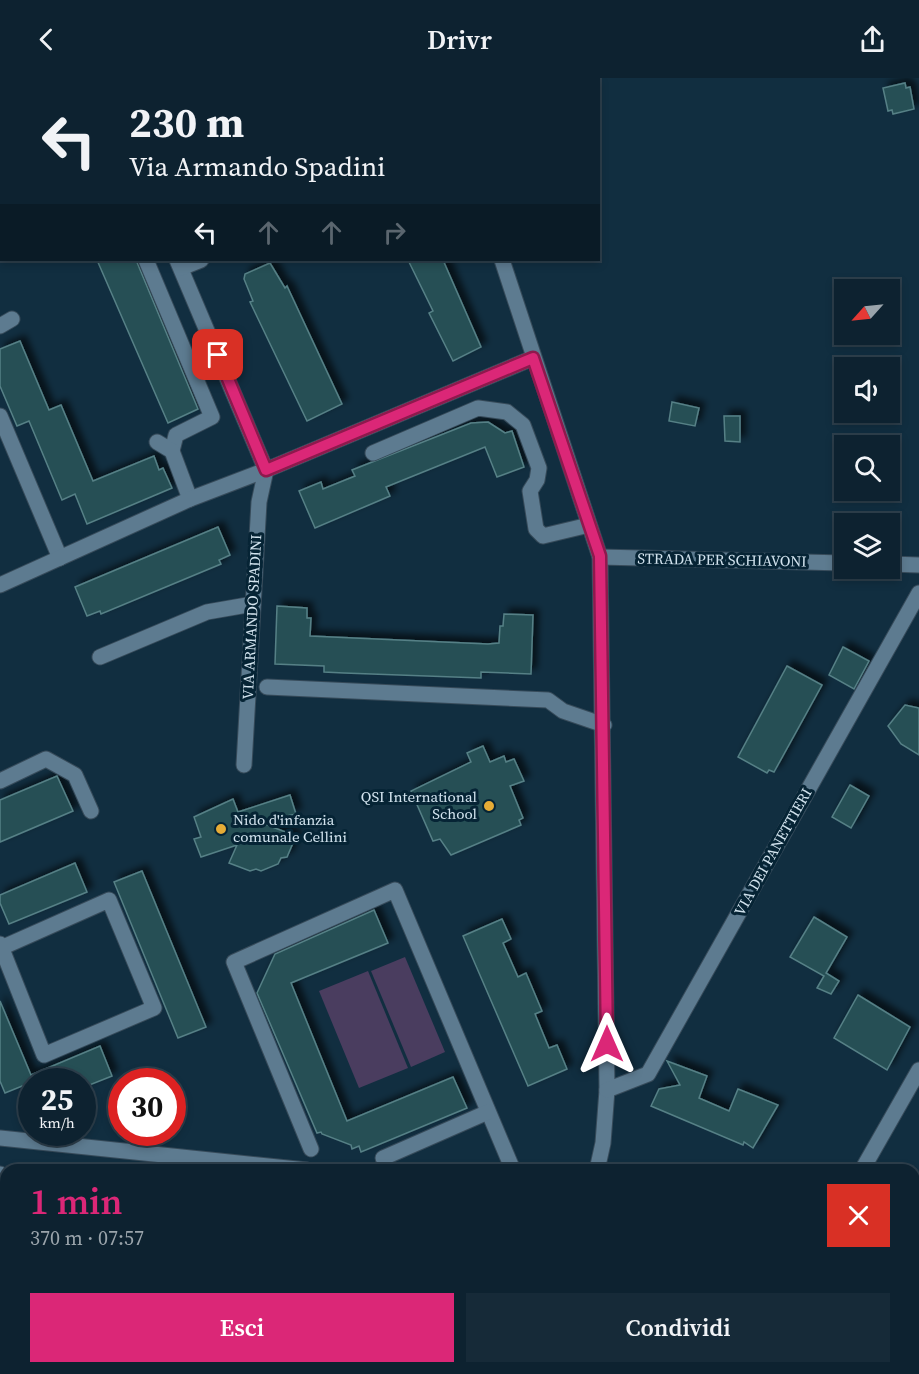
<!DOCTYPE html>
<html lang="it">
<head>
<meta charset="utf-8">
<style>
	:root { --surface:#0d2230; --page:#162a38; --text:#f1f3f6; --muted:#9aa4ab; --line:#2d3f4c; --accent:#db2777 }
	body { margin:0; font-family:"Source Serif 4",serif; background:var(--page); color:var(--text); height:100vh; display:flex; flex-direction:column; font-size:22px; white-space:nowrap }
	* { box-sizing:border-box; margin:0 }
	p { font-size:20px; color:var(--muted) }
	.icon { flex:none; width:33px; height:33px; fill:none; stroke:currentColor; stroke-width:2; stroke-linecap:round; stroke-linejoin:round }
	.map { position:relative; flex:1; overflow:hidden }
	.drawer { position:absolute; left:0px; top:1086px; width:920px; height:210px; display:flex; flex-direction:column; background:var(--surface); border-radius:18px 18px 0 0; box-shadow:0 3px 9px #0003,0 0 0 2px var(--line) }
	.drawer>* { flex:none }
	.top-card { position:absolute; left:0px; top:0px; width:600px; height:183px; box-shadow:0 3px 9px #0003,0 0 0 2px var(--line); background:#0d2230; color:var(--text); overflow:hidden }
	.needle { width:39px; rotate:243deg }
	.tools { position:absolute; left:834px; top:201px; display:grid; gap:12px }
	.tools a { display:grid; place-items:center; width:66px; height:66px; border-radius:0px; background:var(--surface); box-shadow:0 3px 9px #0003,0 0 0 2px var(--line); font-size:30px }
	.speed { position:absolute; left:18px; top:990px; display:flex; gap:12px; font-size:30px; font-weight:700; text-align:center }
	.speed>* { display:grid; place-content:center; width:78px; height:78px; border-radius:50%; background:var(--surface); box-shadow:0 3px 9px #0003,0 0 0 2px var(--line); line-height:1 }
	.speed small { font-size:15px; font-weight:400 }
	.speed .limit { border:9px solid #d22; background:#fff; color:#111 }
	.pin { position:absolute; display:grid; place-items:center; width:51px; height:51px; color:#fff; margin:-26px; border-radius:12px; box-shadow:0 3px 9px #0006 }
	.me { position:absolute; width:66px; margin:-33px; rotate:0deg; stroke-linejoin:round; filter:drop-shadow(0 0 4px #0008) }
	.turn { display:flex; align-items:center; gap:21px; height:126px; padding:0 30px; font-size:27px }
	.turn .icon { width:78px; height:78px; stroke-width:2.5 }
	.turn b { display:block; font-size:42px; line-height:51px }
	.lanes { display:flex; align-items:center; height:57px; padding:0 30px; background:#0003; justify-content:center; gap:30px; direction:ltr }
	.lanes .off { opacity:.35 }
	.round { display:grid; place-items:center; flex:none; width:63px; height:63px; border-radius:0px; background:var(--page) }
	.headline { display:flex; align-items:center; justify-content:space-between; height:102px; padding:0 30px }
	h1 { font-size:36px; font-weight:600; line-height:45px; color:var(--accent) }
	.button { display:flex; gap:12px; margin-top:auto; padding:12px 30px }
	.button a { flex:1; height:69px; border-radius:0px; background:var(--accent); color:#fff; font-size:24px; font-weight:600; line-height:69px; text-align:center }
	.button a+a { background:var(--page); color:var(--text) }
	header { display:flex; justify-content:space-between; align-items:center; height:78px; padding:0 30px; background:var(--surface); font-size:27px; font-weight:600 }
	.map>svg:first-child { display:block }
	.green { fill:#4a3d5f }
	.building { fill:#265055; stroke:#568086; stroke-width:1.5; filter:url(#shadow) }
	.lines { fill:none; stroke-linecap:round; stroke-linejoin:round }
	.minor-casing { stroke:#374b5a; stroke-width:17 }
	.minor { stroke:#5d7b90; stroke-width:15 }
	.route-casing { stroke:#8e194d; stroke-width:15 }
	.route { stroke:#db2777; stroke-width:10 }
	.poi-dot { fill:#e6ac36; stroke:#062435; stroke-width:2 }
	.labels { text-anchor:middle; stroke-width:6; stroke-linejoin:round; paint-order:stroke }
	.street-label { font-size:15px; fill:#d2e3ee; stroke:#062435 }
	.poi-label { font-size:15px; fill:#d2e3ee; stroke:#062435; text-anchor:end }
</style>
</head>
<body>
<header><svg class="icon" aria-label="back" viewBox="0 0 24 24"><path d="M15 5l-7 7 7 7"/></svg>Drivr<svg class="icon" aria-label="share" viewBox="0 0 24 24"><path d="M12 15V3M7 8l5-5 5 5M5 13v7h14v-7"/></svg></header>
<div class="map">
<svg width="919" height="1296" viewBox="0 0 919 1296">
	<defs>
		<filter id="shadow"><feDropShadow dx="5.5" dy="-5.5" stdDeviation="3" flood-color="#0009"/></filter>
	</defs>
	<rect width="100%" height="100%" fill="#112e40"/>
	<!-- green -->
	<g class="green">
		<path d="M405,879l40,95 -34,15 -40,-96z"/>
		<path d="M368,893l40,97 -49,20 -40,-97z"/>
	</g>
	<!-- building -->
	<g class="building">
		<path d="M905,5l1,5 4,-1 4,22 -21,5 -1,-4 -4,1 -5,-23z"/>
		<path d="M97,182h39l62,149 -30,14z"/>
		<path d="M408,182h35l38,87 -28,14 -24,-48 4,-2z"/>
		<path d="M270,185l15,25 2,-2 55,118 -35,17 -57,-119 3,-1 -9,-22 1,-5z"/>
		<path d="M20,263l29,69 12,-5 32,76 61,-25 5,14 4,-2 9,20 -85,36 -12,-30 -13,6 -33,-79 -12,5 -17,-40v-37z"/>
		<path d="M672,324l27,6 -4,18 -26,-5z"/>
		<path d="M724,338h16v26l-15,-1z"/>
		<path d="M488,344l17,11 7,-2 12,36 -27,10 -12,-30 -99,40 4,9 -75,32 -16,-37 22,-9 2,7 32,-13 -3,-6 119,-47z"/>
		<path d="M218,449l12,28 -11,5 2,4 -120,50 -1,-3 -13,5 -12,-29z"/>
		<path d="M277,528l30,2v10h4l-1,18 178,8 11,-1 1,-17h3l1,-12 29,1 -2,59 -50,-2v6l-137,-5 -20,-1v-6l-49,-2z"/>
		<path d="M843,569l26,14 -15,28 -25,-14z"/>
		<path d="M787,588l35,19 -48,87 -5,-2 -2,3 -29,-16z"/>
		<path d="M905,627l14,3v47l-18,-11 -13,-18z"/>
		<path d="M483,668l7,16 14,-6 2,6 8,-3 10,22 -14,5 13,32 -4,2 2,5 -70,30 -11,-16 -7,2 -22,-50 60,-29 -4,-9z"/>
		<path d="M57,698l16,35 -73,31v-42z"/>
		<path d="M850,707l19,11 -18,32 -19,-11z"/>
		<path d="M290,717l6,19 -37,8 37,14 -9,21 -6,1 -3,6 -17,7 -5,-2 -6,2 -21,-8 8,-18 -36,12 -7,-18 7,-2 -7,-20 39,-18 5,13z"/>
		<path d="M75,785l12,29 -78,32 -9,-21v-8z"/>
		<path d="M142,793l64,156 -28,11 -64,-156z"/>
		<path d="M374,832l14,33 -97,40 56,138 106,-44 14,31 -106,44 -2,-6 -7,3 -1,-4 -29,-11 -1,-2 -4,1 -60,-140 18,-39z"/>
		<path d="M814,839l33,20 -21,36 13,8 -8,13 -14,-6 7,-12 -34,-19z"/>
		<path d="M502,841l9,20 -8,4 15,34 8,-4 16,38 -7,3 14,34 8,-3 10,24 -39,17 -65,-150z"/>
		<path d="M858,917l52,32 -23,43 -53,-32z"/>
		<path d="M0,923l31,74 69,-29 12,30 -30,12v-6h-50l-27,11 -5,-12z"/>
		<path d="M667,983l40,15 -8,22 30,13 9,-22 40,16 -25,43 -9,-6 -1,3 -92,-39 8,-17 21,-4z"/>
	</g>
	<g class="lines">
		<!-- minor casing -->
		<g class="minor-casing">
			<g id="minor">
				<path d="M216,0l1,2"/>
				<path d="M340,0l1,2"/>
				<path d="M403,0l1,2"/>
				<path d="M444,0l1,2"/>
				<path d="M92,2l3,-2"/>
				<path d="M0,14l2,2"/>
				<path d="M146,182l66,157 -36,18 -4,16"/>
				<path d="M177,182l89,210 -7,32 -15,263"/>
				<path d="M502,182l98,297 7,533 -4,53 -6,27"/>
				<path d="M181,190l20,-8"/>
				<path d="M0,248l12,-7"/>
				<path d="M0,338l60,142"/>
				<path d="M157,364l15,9 18,48"/>
				<path d="M373,375l105,-45 29,4 16,13 16,43 -2,12 -7,11 6,38 7,7 46,-11"/>
				<path d="M600,479l244,6"/>
				<path d="M890,486l29,1"/>
				<path d="M0,507l190,-86 76,-29 267,-112"/>
				<path d="M100,579l107,-45 46,-8"/>
				<path d="M267,609l281,13 15,11 41,14"/>
				<path d="M0,703l46,-22 29,16 16,36"/>
				<path d="M0,866l44,111 110,-47 -45,-108 -108,48"/>
				<path d="M607,1012l41,-16 271,-481"/>
				<path d="M0,1060l307,32"/>
				<path d="M311,1071l-77,-187 161,-72 118,280"/>
				<path d="M383,1080l105,-46"/>
				<path d="M862,1092l57,-100"/>
				<path d="M0,1096l6,14"/>
				<path d="M914,1154h5"/>
				<path d="M0,1225l6,-11"/>
				<path d="M83,1290l3,6"/>
				<path d="M435,1290l7,6"/>
				<path d="M376,1296l13,-6"/>
				<path d="M508,1296l1,-6"/>
				<path d="M556,1296l1,-6"/>
			</g>
		</g>
		<!-- minor -->
		<use href="#minor" class="minor"/>
	</g>
	<g class="lines">
		<!-- route casing -->
		<g class="route-casing">
			<path id="route" d="M218,277l48,115 267,-112 67,198 7,488"/>
		</g>
		<!-- route -->
		<use href="#route" class="route"/>
	</g>
	<!-- markers -->
	<g class="poi-dot">
		<circle cx="489" cy="728" r="6"/>
		<circle cx="221" cy="751" r="6"/>
	</g>
	<g class="labels">
		<!-- street labels -->
		<g class="street-label">
			<text transform="translate(722 482) rotate(1)" y="5">STRADA PER SCHIAVONI</text>
			<text transform="translate(252 539) rotate(-87)" y="5">VIA ARMANDO SPADINI</text>
			<text transform="translate(773 774) rotate(-61)" y="5">VIA DEI PANETTIERI</text>
		</g>
		<!-- poi labels -->
		<g class="poi-label">
			<text x="477" y="724">QSI International<tspan x="477" dy="17">School</tspan></text>
			<text x="233" y="747" text-anchor="start">Nido d'infanzia<tspan x="233" dy="17">comunale Cellini</tspan></text>
		</g>
	</g>
</svg>
<div class="tools">
<a><svg class="needle" viewBox="-14 -14 28 28"><path d="M0-13l5 13h-10z" fill="#e53935"/><path d="M0 13l5-13h-10z" fill="#9aa4ab"/></svg></a>
<a><svg class="icon" aria-label="sound" viewBox="0 0 24 24"><path d="M4 9h4l5-4v14l-5-4H4zM17 9q2 3 0 6"/></svg></a>
<a><svg class="icon" aria-label="search" viewBox="0 0 24 24"><circle cx="10" cy="10" r="6"/><path d="M15 15l6 6"/></svg></a>
<a><svg class="icon" aria-label="layers" viewBox="0 0 24 24"><path d="M12 4l9 5-9 5-9-5zM3 14l9 5 9-5"/></svg></a>
</div>
<div class="speed"><div>25<small>km/h</small></div><div class="limit">30</div></div>
<div class="pin" style="left:218px;top:277px;background:#d93025"><svg class="icon" aria-label="arrive" viewBox="0 0 24 24"><path d="M6 21V4h12l-3 4 3 4H6"/></svg></div>
<svg class="me" style="left:607px;top:966px" viewBox="-20 -20 40 40"><path d="M0-17L14 15 0 8-14 15z" fill="#db2777" stroke="#fff" stroke-width="4"/></svg>
<div class="top-card">
<div class="turn"><svg class="icon" aria-label="left" viewBox="0 0 24 24"><path d="M17 20v-9H6M10 6l-5 5 5 5"/></svg><div><b>230 m</b>Via Armando Spadini</div></div>
<div class="lanes"><svg class="icon" aria-label="left" viewBox="0 0 24 24"><path d="M17 20v-9H6M10 6l-5 5 5 5"/></svg><svg class="icon off" aria-label="ahead" viewBox="0 0 24 24"><path d="M12 20V5M6 11l6-6 6 6"/></svg><svg class="icon off" aria-label="ahead" viewBox="0 0 24 24"><path d="M12 20V5M6 11l6-6 6 6"/></svg><svg class="icon off" aria-label="right" viewBox="0 0 24 24"><path d="M7 20v-9h11M14 6l5 5-5 5"/></svg></div>
</div>
<section class="drawer">
<div class="headline"><div><h1>1 min</h1><p>370 m · 07:57</p></div><a class="round" style="background:#d93025;color:#fff"><svg class="icon" aria-label="close" viewBox="0 0 24 24"><path d="M6 6l12 12M18 6L6 18"/></svg></a></div>
<div class="button"><a>Esci</a><a>Condividi</a></div>
</section>
</div>
</body>
</html>
